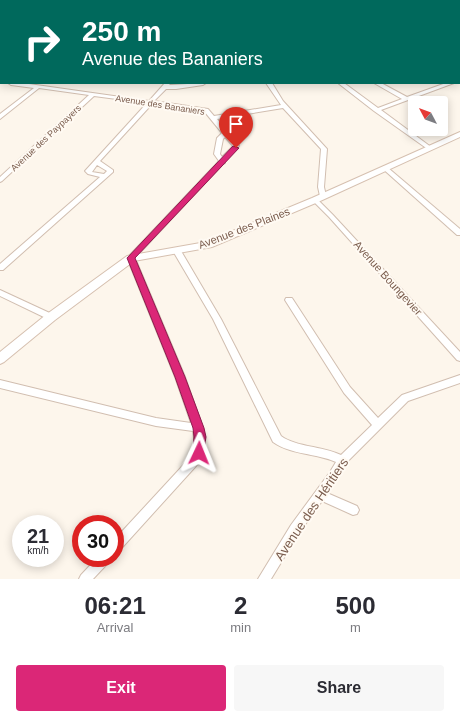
<!DOCTYPE html>
<html lang="en">
<head>
<meta charset="utf-8">
<style>
	:root { --surface:#fff; --page:#f7f7f7; --text:#2b2b33; --muted:#7c7c81; --accent:#db2777 }
	body { margin:0; font-family:Helvetica,sans-serif; background:var(--page); color:var(--text); height:100vh; display:flex; flex-direction:column; font-size:15px; white-space:nowrap }
	* { box-sizing:border-box; margin:0 }
	p { font-size:13px; color:var(--muted) }
	.icon { flex:none; width:22px; height:22px; fill:none; stroke:currentColor; stroke-width:2; stroke-linecap:round; stroke-linejoin:round }
	.map { position:relative; height:579px; overflow:hidden }
	.sheet { display:flex; flex-direction:column; background:var(--surface); flex:1 }
	.sheet>* { flex:none }
	.hud { position:absolute; left:0px; top:0px; width:460px; height:84px; box-shadow:0 2px 10px #0003; background:#00695c; color:#fff; overflow:hidden }
	.needle { width:26px; rotate:311deg }
	.buttons { position:absolute; left:408px; top:96px; display:grid; gap:8px }
	.buttons a { display:grid; place-items:center; width:40px; height:40px; border-radius:4px; background:var(--surface); box-shadow:0 2px 10px #0003; font-size:20px }
	.speed { position:absolute; left:12px; top:515px; display:flex; gap:8px; font-size:20px; font-weight:700; text-align:center }
	.speed>* { display:grid; place-content:center; width:52px; height:52px; border-radius:50%; background:var(--surface); box-shadow:0 2px 10px #0003; line-height:1 }
	.speed small { font-size:10px; font-weight:400 }
	.speed .limit { border:6px solid #d22; background:#fff; color:#111 }
	.pin { position:absolute; display:grid; place-items:center; width:34px; height:34px; color:#fff; margin:-41px -17px; border-radius:50% 50% 50% 0; rotate:-45deg; box-shadow:0 0 4px #0007 }
	.pin .icon { rotate:45deg }
	.me { position:absolute; width:44px; margin:-22px; rotate:2deg; stroke-linejoin:round; filter:drop-shadow(0 0 3px #0008) }
	.turn { display:flex; align-items:center; gap:14px; height:84px; padding:0 16px; font-size:18px }
	.turn .icon { width:52px; height:52px; stroke-width:2.5 }
	.turn b { display:block; font-size:28px; line-height:34px }
	.eta { display:flex; justify-content:space-evenly; align-items:center; height:68px; text-align:center }
	.eta b { font-size:24px; font-weight:600; line-height:28px }
	.cta { display:flex; gap:8px; margin-top:auto; padding:8px 16px }
	.cta a { flex:1; height:46px; border-radius:4px; background:var(--accent); color:#fff; font-size:16px; font-weight:600; line-height:46px; text-align:center }
	.cta a+a { background:var(--page); color:var(--text) }
	.map>svg:first-child { display:block }
	.lines { fill:none; stroke-linecap:round; stroke-linejoin:round }
	.street-casing { stroke:#d1beb0; stroke-width:2 }
	.secondary-casing { stroke:#d6c0b0; stroke-width:2 }
	.street { fill:#fff; fill-rule:evenodd }
	.secondary { fill:#fff; fill-rule:evenodd }
	.route { fill:#db2777; stroke:#8e194d }
	.labels { text-anchor:middle; stroke-width:4; stroke-linejoin:round; paint-order:stroke }
	.far-street-label { font-size:9px; fill:#7a5c4d; stroke:#fffaf3 }
	.street-label { font-size:11px; fill:#7a5c4d; stroke:#fffaf3 }
	.near-street-label { font-size:13px; fill:#7a5c4d; stroke:#fffaf3 }
</style>
</head>
<body>
<div class="map">
<svg width="460" height="579" viewBox="0 0 460 579">
	<rect width="100%" height="100%" fill="#fdf6ec"/>
	<g class="lines">
		<!-- street casing -->
		<g class="street-casing">
			<g id="street">
				<rect x="173" y="0" width="4" height="1"/>
				<path d="M264,0h5l1,1h-5z"/>
				<path d="M323,0h5l1,1h-5z"/>
				<path d="M368,0h6l1,1h-6z"/>
				<path d="M394,0h6l1,1h-6z"/>
				<path d="M0,1h2l-1,2h-1z"/>
				<rect x="459" y="7" width="1" height="2"/>
				<rect x="459" y="21" width="1" height="2"/>
				<rect x="459" y="46" width="1" height="2"/>
				<path d="M459,77l1,1v4l-1,-1z"/>
				<rect x="0" y="79" width="1" height="4"/>
				<path d="M8,83h14l127,18 16,-18h6l-2,2 37,-2 -3,2 -27,4h-10l-12,12 54,8 6,7 67,-11 -15,-22h6l11,18 44,48 -3,38 2,9 -3,2 -3,-2 -2,-9 3,-38 -38,-41 -66,11 22,27 -14,15v2l-2,1 -88,94 50,119 18,51 2,16 -1,9 -8,13 -77,85 -4,2v-14l73,-79c8,-11 7,-16 5,-29l-37,-5 -156,-38v-8l156,38 35,5 -16,-46 -48,-119 92,-97 -5,-7 3,-16 5,-5 -18,-22 -52,-7 -52,57 13,9v2l-110,98h-3v-6l100,-87 -12,-3 -3,-3 62,-68 -53,-7 -92,85 -2,1v-5l89,-82 -50,-7 -39,31v-5l34,-26 -23,-3zM225,137l8,9 -11,11 -2,-3 3,-15zM97,165l10,6 -3,3 -12,-2z"/>
				<path d="M338,83h6l34,25 24,-9 -28,-16h7l26,14 39,-14h8l-73,27 50,37 1,1 -3,2 -55,-39z"/>
				<path d="M385,166l2,1 73,62v6h-3l-74,-66v-2z"/>
				<path d="M315,198l2,1 16,16 127,137v9l-3,-1 -128,-143 -16,-16v-2z"/>
				<path d="M174,249h3l4,2 40,68 60,117c15,11 41,10 60,19l31,-30 -28,-32 -59,-93 1,-2h6l58,89 28,31 24,-23 58,-20v8l-52,18 -62,62 -8,15 -11,15 30,13 2,4 -2,4 -4,1 -31,-14 -23,32 -28,46h-13l33,-54 39,-53 6,-10c-20,-9 -45,-7 -63,-20l-60,-123 -40,-68z"/>
				<path d="M0,290l54,25 1,2 -1,2h-6l-48,-23z"/>
				<path d="M97,558h14l-2,4 -16,17h-14l2,-4z"/>
			</g>
		</g>
		<!-- secondary casing -->
		<g class="secondary-casing">
			<path id="secondary" d="M460,132v5l-142,65 -106,45 -78,14 -79,59 -51,42 -4,2v-12l47,-38 80,-58 79,-14 106,-44z"/>
		</g>
		<!-- street -->
		<use href="#street" class="street"/>
		<!-- secondary -->
		<use href="#secondary" class="secondary"/>
	</g>
	<!-- route -->
	<path class="route" d="M233,146l6,2 -104,110 50,119 19,51 2,9 -3,19 -4,2 -5,-2 -1,-3 1,-16 -1,-9 -18,-51 -48,-119z"/>
	<g class="labels">
		<!-- far-street labels -->
		<g class="far-street-label">
			<text transform="translate(160 105) rotate(9)" y="3">Avenue des Bananiers</text>
			<text transform="translate(46 138) rotate(-43)" y="3">Avenue des Paypayers</text>
		</g>
		<!-- street labels -->
		<g class="street-label">
			<text transform="translate(244 228) rotate(-21)" y="4">Avenue des Plaines</text>
			<text transform="translate(388 278) rotate(48)" y="4">Avenue Boungevier</text>
		</g>
		<!-- near-street labels -->
		<g class="near-street-label">
			<text transform="translate(311 509) rotate(-56)" y="5">Avenue des Héritiers</text>
		</g>
	</g>
</svg>
<div class="buttons">
<a><svg class="needle" viewBox="-14 -14 28 28"><path d="M0-13l5 13h-10z" fill="#e53935"/><path d="M0 13l5-13h-10z" fill="#7c7c81"/></svg></a>
</div>
<div class="speed"><div>21<small>km/h</small></div><div class="limit">30</div></div>
<div class="pin" style="left:236px;top:148px;background:#d93025"><svg class="icon" aria-label="arrive" viewBox="0 0 24 24"><path d="M6 21V4h12l-3 4 3 4H6"/></svg></div>
<svg class="me" style="left:199px;top:453px" viewBox="-20 -20 40 40"><path d="M0-17L14 15 0 8-14 15z" fill="#db2777" stroke="#fff" stroke-width="4"/></svg>
<div class="hud">
<div class="turn"><svg class="icon" aria-label="right" viewBox="0 0 24 24"><path d="M7 20v-9h11M14 6l5 5-5 5"/></svg><div><b>250 m</b>Avenue des Bananiers</div></div>
</div>
</div>
<section class="sheet">
<div class="eta">
<div><b>06:21</b><p>Arrival</p></div>
<div><b>2</b><p>min</p></div>
<div><b>500</b><p>m</p></div>
</div>
<div class="cta"><a>Exit</a><a>Share</a></div>
</section>
</body>
</html>
